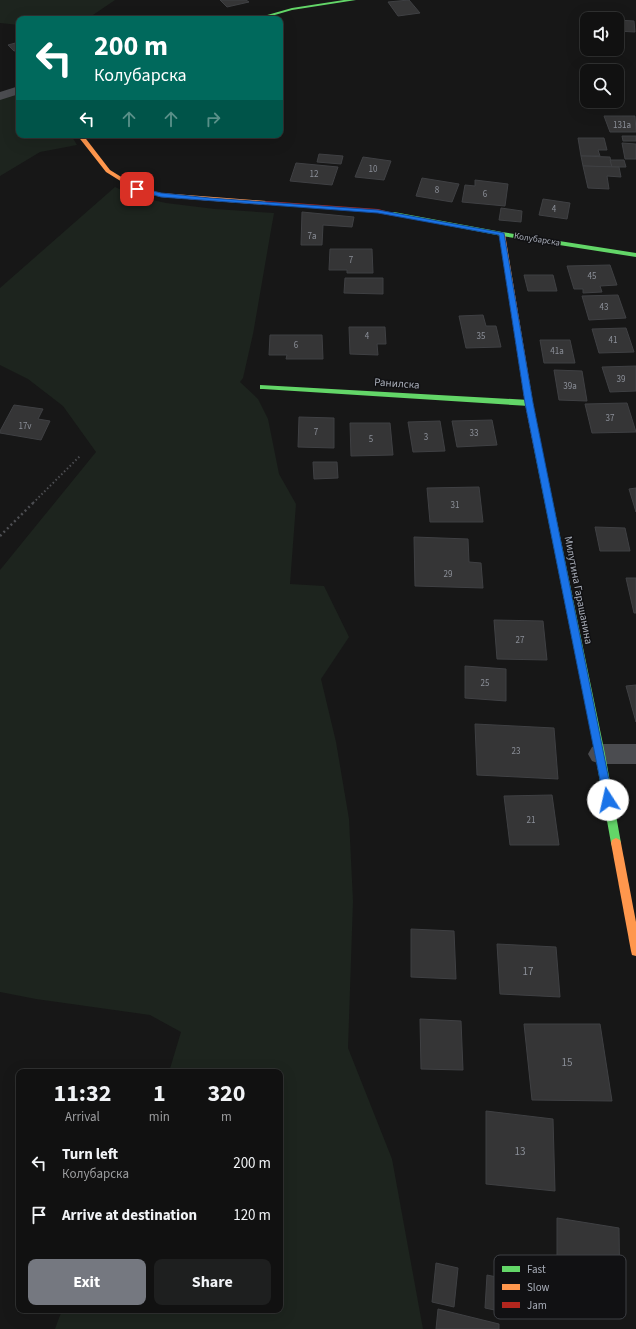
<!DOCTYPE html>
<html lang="en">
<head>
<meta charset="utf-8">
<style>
	:root { --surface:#111; --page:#1e1f1f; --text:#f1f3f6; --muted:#9c9d9f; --line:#303131; --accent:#757880 }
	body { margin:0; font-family:"Source Sans 3",sans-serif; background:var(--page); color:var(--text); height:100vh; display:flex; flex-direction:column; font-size:15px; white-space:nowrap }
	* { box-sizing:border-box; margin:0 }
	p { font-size:13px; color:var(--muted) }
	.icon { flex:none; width:22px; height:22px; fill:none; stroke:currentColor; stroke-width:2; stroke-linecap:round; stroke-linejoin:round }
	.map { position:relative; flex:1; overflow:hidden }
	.side { position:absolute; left:16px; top:1069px; width:267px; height:244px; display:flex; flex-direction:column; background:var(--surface); border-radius:8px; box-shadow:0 4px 16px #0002,0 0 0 1px var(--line) }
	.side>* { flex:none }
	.hud { position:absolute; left:16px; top:16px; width:267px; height:122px; border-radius:8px; box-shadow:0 4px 16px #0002,0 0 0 1px var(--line); background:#00695c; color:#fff; overflow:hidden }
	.tools { position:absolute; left:580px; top:12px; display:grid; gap:8px }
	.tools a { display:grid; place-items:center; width:44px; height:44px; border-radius:8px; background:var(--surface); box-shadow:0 4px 16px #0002,0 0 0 1px var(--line); font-size:20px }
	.pin { position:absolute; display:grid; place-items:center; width:34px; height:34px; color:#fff; margin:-17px; border-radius:8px; box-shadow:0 2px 6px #0006 }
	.me { position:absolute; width:44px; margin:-22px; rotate:350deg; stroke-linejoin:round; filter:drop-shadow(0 0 3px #0008) }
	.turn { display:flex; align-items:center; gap:14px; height:84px; padding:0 12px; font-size:18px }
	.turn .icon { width:52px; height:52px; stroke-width:2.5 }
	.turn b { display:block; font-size:28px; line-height:34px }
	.lanes { display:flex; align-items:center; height:38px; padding:0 12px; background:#0003; justify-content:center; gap:20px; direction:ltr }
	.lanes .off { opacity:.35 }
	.eta { display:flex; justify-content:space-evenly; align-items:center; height:68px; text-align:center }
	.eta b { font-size:24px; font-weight:700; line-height:28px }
	.action { display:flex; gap:8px; margin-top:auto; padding:8px 12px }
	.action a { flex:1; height:46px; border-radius:8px; background:var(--accent); color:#fff; font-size:16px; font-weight:700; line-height:46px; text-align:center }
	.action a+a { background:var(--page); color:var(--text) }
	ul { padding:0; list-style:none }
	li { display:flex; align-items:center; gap:12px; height:52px; padding:0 12px }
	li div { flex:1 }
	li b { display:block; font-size:15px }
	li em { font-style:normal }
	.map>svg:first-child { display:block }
	.green { fill:#1d241e }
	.building { fill:#353536; stroke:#3f4043 }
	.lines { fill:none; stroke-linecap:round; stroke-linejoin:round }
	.path-far1 { stroke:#4d4e52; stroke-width:2; stroke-dasharray:1.5 2.5; stroke-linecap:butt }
	.path { stroke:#4d4e52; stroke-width:2.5; stroke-dasharray:2 3; stroke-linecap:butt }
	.street { fill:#4b4c50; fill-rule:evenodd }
	.fast { fill:#63d668; fill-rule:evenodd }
	.slow { fill:#ff974d; fill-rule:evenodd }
	.jam { fill:#b3261e; fill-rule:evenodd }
	.route { fill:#1a73e8; stroke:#114b97 }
	.labels { text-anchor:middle; stroke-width:3; stroke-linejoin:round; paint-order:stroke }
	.number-label { font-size:9px; fill:#8b8f98 }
	.far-street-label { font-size:9px; fill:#a8adb8; stroke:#111113 }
	.street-label { font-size:11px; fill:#a8adb8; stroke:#111113 }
	.near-number-label { font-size:11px; fill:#8b8f98 }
	.key { fill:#111113; stroke:#3e4045; stroke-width:1 }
	.key-label { font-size:11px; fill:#a8adb8 }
</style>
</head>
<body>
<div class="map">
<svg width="636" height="1329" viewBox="0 0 636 1329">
	<rect width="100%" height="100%" fill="#171717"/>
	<!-- green -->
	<g class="green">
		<path d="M0,0h115l-28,19h-68v6l-19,-2z"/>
		<path d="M19,93v42h52l6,10 -37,7 -40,24v-78z"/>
		<path d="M115,187l20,9 31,7 49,6 59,4 -21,121 -10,44 -3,4 18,17 10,20 11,55 17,30 -6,80 34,2 25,51 -28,42 15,63 13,77 4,82 -5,147 44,111 31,170h-368l7,-19h218v-238h-111l12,-40 -31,-17 -114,-16 -36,-7v-422l96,-118 -33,-46 -35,-27 -28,-14v-77z"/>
	</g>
	<!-- building -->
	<g class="building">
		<path d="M220,0h26l3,2 -22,5z"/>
		<path d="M409,0l11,13 -22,3 -10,-14z"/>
		<path d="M617,20l17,1 1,11 -18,-1z"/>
		<path d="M19,42v8l-5,1 -6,-6z"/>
		<path d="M604,116h31l1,16h-26z"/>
		<path d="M622,136h14v5h-13z"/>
		<path d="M578,138h26l3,12h-9l2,6h-19z"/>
		<path d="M622,143l14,1v15h-11z"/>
		<path d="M319,154l24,2 -2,8 -24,-2z"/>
		<path d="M581,156l29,1 2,10 -29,-1z"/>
		<path d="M363,157l28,4 -7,19 -29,-3z"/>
		<path d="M610,160h14l2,7h-14z"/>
		<path d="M296,163l42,4 -6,18 -42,-4z"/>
		<path d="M583,166l36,1 2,10 -14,-1 2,13 -21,-1z"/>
		<path d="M422,178l37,6 -7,18 -36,-6z"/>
		<path d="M475,180l33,4 -3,22 -43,-4 3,-17 10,1z"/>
		<path d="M543,199l27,4 -3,16 -28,-4z"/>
		<path d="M501,208l21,3 -1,11 -22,-2z"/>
		<path d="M302,212l52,5 -2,10 -29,-2 -1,20h-21z"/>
		<path d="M330,249h42l1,24h-26v-3h-18z"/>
		<path d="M610,265l7,20 -17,1 2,6 -19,1v-4h-9l-7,-23z"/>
		<path d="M524,275h29l4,16h-29z"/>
		<path d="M345,278h38v16l-39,-1z"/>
		<path d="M618,295l8,23 -37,2 -7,-24z"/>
		<path d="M483,315l3,11h10l5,21 -35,1 -7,-32z"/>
		<path d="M349,327h36l1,17h-9l1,11 -28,-1z"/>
		<path d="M626,328l8,24 -35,1 -7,-24z"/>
		<path d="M270,335h52l1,24h-37l1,-4h-18z"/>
		<path d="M540,340h30l5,23h-31z"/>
		<path d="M636,366v25l-26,1 -8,-25z"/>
		<path d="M554,370l28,1 5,30 -28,-1z"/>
		<path d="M627,403l9,29 -44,1 -7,-29z"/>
		<path d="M14,405l29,4 -5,10 12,2 -9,19 -41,-7v-2z"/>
		<path d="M299,417l35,1v30l-36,-1z"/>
		<path d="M492,420l5,25 -40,2 -5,-26z"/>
		<path d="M440,421l5,30 -32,1 -5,-30z"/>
		<path d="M350,423h40l3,32 -42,1z"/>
		<path d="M313,462h24l1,16 -24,1z"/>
		<path d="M479,487l4,35h-53l-3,-34z"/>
		<path d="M636,488v24l-7,-23z"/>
		<path d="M595,527l30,1 5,23h-30z"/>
		<path d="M414,537l54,2 1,23 12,1 2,25 -68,-2z"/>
		<path d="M626,578h10v35h-2z"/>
		<path d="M494,620l49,1 4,39 -50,-1z"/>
		<path d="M465,666l41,3v32l-41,-3z"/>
		<path d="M636,685v37l-10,-36z"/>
		<path d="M475,724l79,4 4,51 -81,-4z"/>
		<path d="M552,795l7,50h-49l-6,-49z"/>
		<path d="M411,929l43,2 2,48 -45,-2z"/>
		<path d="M497,944l59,3 4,50 -60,-3z"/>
		<path d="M420,1019l41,2 2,49 -42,-1z"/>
		<path d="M524,1024h76l12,77 -80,-1z"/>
		<path d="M486,1111l67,8 2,72 -69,-7z"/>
		<path d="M557,1218l62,10 1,71 -63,-11z"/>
		<path d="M436,1263l22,5 -4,39 -22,-5z"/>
		<path d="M487,1275l48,10 -2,33 -48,-10z"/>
		<path d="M438,1309l61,15v5h-63z"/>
	</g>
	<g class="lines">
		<!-- path-far1 -->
		<path class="path-far1" d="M33,503l48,-48"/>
		<!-- path -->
		<path class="path" d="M0,536l34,-34"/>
		<!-- street -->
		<g class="street">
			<path d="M19,86v8l-19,6v-8z"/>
			<path d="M600,744h36v20h-36l-8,-3 -4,-7 4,-7z"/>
		</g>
		<!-- fast -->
		<g class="fast">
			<path d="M344,0h12l-64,10 -31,9h-8l39,-11z"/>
			<path d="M394,212l108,20 134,21v4l-134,-21 -110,-21v-2z"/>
			<path d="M260,385l269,15 4,3 -4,3 -266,-17h-3z"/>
			<path d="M538,446l4,3 63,305 16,89 -1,3 -4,2 -4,-2 -1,-3 -16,-89 -61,-305z"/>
		</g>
		<!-- slow -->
		<g class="slow">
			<path d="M77,135h6l27,35 29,18 22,5 105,8 3,2 -3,2 -105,-8 -26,-7 -29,-18z"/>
			<path d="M502,232l3,2 28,169 9,46 -4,3 -4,-3 -9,-46 -26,-169z"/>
			<path d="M616,838l4,2 1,3 15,79v34l-4,-1 -1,-4 -20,-108 1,-3z"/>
		</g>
		<!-- jam -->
		<path class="jam" d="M266,201l112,8 19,5 -3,2 -16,-3 -114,-9v-2z"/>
	</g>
	<!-- route -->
	<path class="route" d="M137,187l24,6 49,5 168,12 126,23 29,170 80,397 -1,3 -4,1 -3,-1 -1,-3 -79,-397 -26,-168 -121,-22 -217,-16 -26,-7v-2z"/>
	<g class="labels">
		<!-- number labels -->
		<g class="number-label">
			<text x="622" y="128">131a</text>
			<text x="373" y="172">10</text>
			<text x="314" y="177">12</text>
			<text x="437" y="193">8</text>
			<text x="485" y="197">6</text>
			<text x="554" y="212">4</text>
			<text x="312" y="239">7a</text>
			<text x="351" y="263">7</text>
			<text x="592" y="279">45</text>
			<text x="604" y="310">43</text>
			<text x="367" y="339">4</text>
			<text x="481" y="339">35</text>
			<text x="613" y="343">41</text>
			<text x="296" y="348">6</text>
			<text x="557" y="354">41a</text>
			<text x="621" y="382">39</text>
			<text x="570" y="389">39a</text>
			<text x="610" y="421">37</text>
			<text x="25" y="429">17v</text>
			<text x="316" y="435">7</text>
			<text x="474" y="436">33</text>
			<text x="426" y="440">3</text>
			<text x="371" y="442">5</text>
			<text x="455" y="508">31</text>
			<text x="448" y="577">29</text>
			<text x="520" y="643">27</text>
			<text x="485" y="686">25</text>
			<text x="516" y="754">23</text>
			<text x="531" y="823">21</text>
		</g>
		<!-- far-street labels -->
		<g class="far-street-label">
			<text transform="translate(537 239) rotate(9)" y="3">Колубарска</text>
		</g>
		<!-- street labels -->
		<g class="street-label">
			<text transform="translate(397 383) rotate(4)" y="4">Ранилска</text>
			<text transform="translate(579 590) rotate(79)" y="4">Милутина Гарашанина</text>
		</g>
		<!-- near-number labels -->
		<g class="near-number-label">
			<text x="528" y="975">17</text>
			<text x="567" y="1066">15</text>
			<text x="520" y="1155">13</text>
		</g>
	</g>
	<!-- legend -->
	<rect x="494" y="1255" width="132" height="64" rx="6" class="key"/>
	<rect x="502" y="1266" width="18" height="6" fill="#63d668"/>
	<rect x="502" y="1284" width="18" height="6" fill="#ff974d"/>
	<rect x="502" y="1302" width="18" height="6" fill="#b3261e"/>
	<g class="key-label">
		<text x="527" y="1273">Fast</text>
		<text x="527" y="1291">Slow</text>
		<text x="527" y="1309">Jam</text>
	</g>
</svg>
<div class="tools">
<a><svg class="icon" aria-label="sound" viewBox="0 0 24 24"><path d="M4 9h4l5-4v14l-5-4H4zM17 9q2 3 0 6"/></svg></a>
<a><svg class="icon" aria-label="search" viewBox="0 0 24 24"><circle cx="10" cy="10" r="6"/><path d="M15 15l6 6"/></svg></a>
</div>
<div class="pin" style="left:137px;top:189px;background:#d93025"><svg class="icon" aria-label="arrive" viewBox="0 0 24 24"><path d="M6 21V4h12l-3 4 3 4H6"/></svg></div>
<svg class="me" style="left:608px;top:800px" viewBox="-20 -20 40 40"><circle r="19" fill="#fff"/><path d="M0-13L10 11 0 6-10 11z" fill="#1a73e8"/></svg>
<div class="hud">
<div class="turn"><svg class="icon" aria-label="left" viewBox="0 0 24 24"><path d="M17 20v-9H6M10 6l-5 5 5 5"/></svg><div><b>200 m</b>Колубарска</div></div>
<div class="lanes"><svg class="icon" aria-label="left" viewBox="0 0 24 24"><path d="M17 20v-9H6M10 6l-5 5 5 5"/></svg><svg class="icon off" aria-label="ahead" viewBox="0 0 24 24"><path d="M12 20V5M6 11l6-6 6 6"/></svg><svg class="icon off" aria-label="ahead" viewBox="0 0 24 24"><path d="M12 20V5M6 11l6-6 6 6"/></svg><svg class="icon off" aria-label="right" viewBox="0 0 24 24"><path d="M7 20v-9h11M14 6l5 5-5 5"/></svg></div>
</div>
<section class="side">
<div class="eta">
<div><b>11:32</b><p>Arrival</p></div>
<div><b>1</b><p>min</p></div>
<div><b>320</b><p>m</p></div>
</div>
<ul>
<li><svg class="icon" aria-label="left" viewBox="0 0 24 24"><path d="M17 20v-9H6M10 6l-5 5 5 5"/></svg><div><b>Turn left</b><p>Колубарска</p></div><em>200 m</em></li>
<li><svg class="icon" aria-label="arrive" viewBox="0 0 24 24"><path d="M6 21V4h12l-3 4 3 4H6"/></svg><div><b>Arrive at destination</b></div><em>120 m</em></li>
</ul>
<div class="action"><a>Exit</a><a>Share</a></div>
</section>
</div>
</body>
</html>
